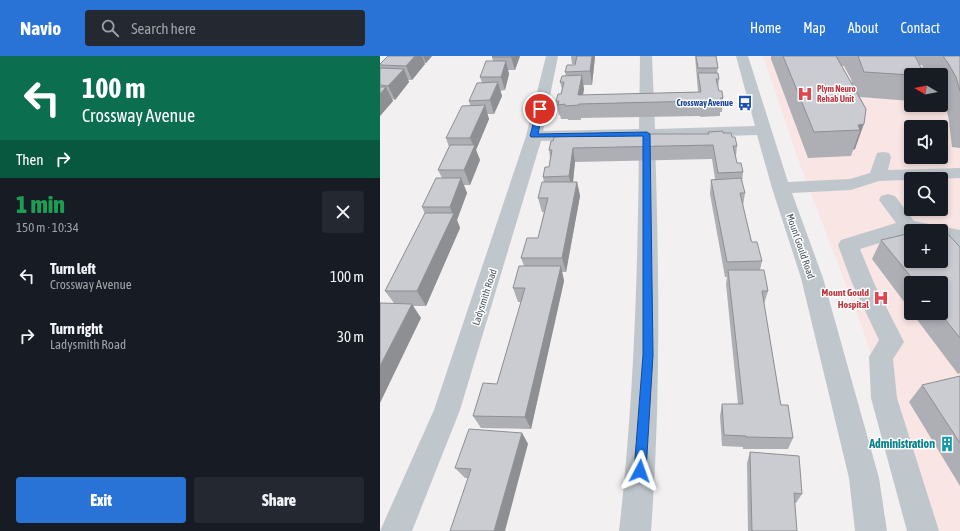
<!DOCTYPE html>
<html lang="en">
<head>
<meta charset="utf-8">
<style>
	:root { --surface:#171b24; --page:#242831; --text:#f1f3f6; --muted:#9ea1a6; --accent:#2873d5 }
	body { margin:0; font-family:"Asap Condensed",sans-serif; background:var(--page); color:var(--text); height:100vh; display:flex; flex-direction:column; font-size:15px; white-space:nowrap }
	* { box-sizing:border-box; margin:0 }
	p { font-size:13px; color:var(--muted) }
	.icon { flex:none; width:22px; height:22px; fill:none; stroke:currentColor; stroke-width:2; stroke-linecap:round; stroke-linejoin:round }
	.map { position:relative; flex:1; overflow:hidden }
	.drawer { display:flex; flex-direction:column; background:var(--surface); width:380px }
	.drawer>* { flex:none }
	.guide { background:#0b6e4f; color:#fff; overflow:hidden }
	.needle { width:26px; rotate:280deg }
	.tools { position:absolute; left:524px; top:12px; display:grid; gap:8px }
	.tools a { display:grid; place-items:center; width:44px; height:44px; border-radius:4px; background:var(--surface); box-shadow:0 2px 6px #0003; font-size:20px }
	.pin { position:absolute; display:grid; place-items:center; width:34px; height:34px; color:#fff; margin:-17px; border:2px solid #fff; border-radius:50%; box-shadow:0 1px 4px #0007 }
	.me { position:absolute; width:44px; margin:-22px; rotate:4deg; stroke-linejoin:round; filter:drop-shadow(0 0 3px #0008) }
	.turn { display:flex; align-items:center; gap:14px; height:84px; padding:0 16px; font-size:18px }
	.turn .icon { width:52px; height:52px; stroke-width:2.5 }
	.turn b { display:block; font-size:28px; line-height:34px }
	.then { display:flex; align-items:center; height:38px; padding:0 16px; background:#0003; gap:8px; font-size:15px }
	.round { display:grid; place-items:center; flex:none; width:42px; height:42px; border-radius:4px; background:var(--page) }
	.summary { display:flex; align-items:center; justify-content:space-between; height:68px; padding:0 16px }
	h1 { font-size:24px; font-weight:800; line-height:30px; color:#1e9e55 }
	.primary-button { display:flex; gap:8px; margin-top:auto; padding:8px 16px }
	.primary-button a { flex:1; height:46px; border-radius:4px; background:var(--accent); color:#fff; font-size:16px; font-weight:800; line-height:46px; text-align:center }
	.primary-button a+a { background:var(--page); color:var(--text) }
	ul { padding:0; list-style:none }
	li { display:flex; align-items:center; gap:12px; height:60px; padding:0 16px }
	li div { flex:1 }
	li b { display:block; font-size:15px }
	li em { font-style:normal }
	header { display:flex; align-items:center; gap:24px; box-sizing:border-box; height:56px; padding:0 20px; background:var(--accent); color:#fff }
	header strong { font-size:19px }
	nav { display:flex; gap:22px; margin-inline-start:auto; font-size:14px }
	.search { width:280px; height:36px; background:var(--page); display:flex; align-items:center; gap:10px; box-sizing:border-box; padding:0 14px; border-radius:4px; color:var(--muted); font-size:15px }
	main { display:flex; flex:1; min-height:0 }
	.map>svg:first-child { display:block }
	.medical { fill:#f9e5e3; fill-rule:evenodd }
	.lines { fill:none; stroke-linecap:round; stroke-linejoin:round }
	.minor { fill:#bfc7cd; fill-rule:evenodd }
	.wall { fill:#aeafb5; fill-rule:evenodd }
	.shaded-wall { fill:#8d8f93 }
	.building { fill:#caccd2; stroke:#8d8f93 }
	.route { fill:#1a73e8; stroke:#114b97 }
	.labels { text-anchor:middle; stroke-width:3; stroke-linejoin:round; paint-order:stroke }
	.far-health-label { font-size:9px; font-weight:bold; fill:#be3a42; stroke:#fff; text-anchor:start }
	.far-transit-label { font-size:9px; font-weight:bold; fill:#164399; stroke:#fff; text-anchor:end }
	.street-label { font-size:10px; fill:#49535c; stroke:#fff }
	.health-label { font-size:10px; font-weight:bold; fill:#be3a42; stroke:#fff; text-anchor:end }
	.near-culture-label { font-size:12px; font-weight:bold; fill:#0d838f; stroke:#fff; text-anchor:end }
</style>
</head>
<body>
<header>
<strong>Navio</strong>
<div class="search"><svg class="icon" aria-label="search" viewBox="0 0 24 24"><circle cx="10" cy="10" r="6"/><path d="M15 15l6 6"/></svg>Search here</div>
<nav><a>Home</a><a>Map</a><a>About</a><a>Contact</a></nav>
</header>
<main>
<section class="drawer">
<div class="guide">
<div class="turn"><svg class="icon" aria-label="left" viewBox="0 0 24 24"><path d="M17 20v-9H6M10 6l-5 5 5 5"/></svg><div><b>100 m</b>Crossway Avenue</div></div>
<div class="then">Then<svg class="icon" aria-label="right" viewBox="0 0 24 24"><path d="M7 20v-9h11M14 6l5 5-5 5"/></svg></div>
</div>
<div class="summary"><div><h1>1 min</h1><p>150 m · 10:34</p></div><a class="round"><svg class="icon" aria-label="close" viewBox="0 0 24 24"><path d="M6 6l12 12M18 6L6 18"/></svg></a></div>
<ul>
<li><svg class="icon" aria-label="left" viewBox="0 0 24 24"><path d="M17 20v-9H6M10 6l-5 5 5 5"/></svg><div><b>Turn left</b><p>Crossway Avenue</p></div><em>100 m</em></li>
<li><svg class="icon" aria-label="right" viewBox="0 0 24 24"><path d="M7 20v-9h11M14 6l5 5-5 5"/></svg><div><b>Turn right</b><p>Ladysmith Road</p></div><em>30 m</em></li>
</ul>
<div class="primary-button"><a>Exit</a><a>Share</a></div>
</section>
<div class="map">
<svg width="580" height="475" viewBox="0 0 580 475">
	<rect width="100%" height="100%" fill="#f2f0f0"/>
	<!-- medical -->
	<path class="medical" d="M383,0h197v475h-36l-61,-202 -62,-162zM531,19h30v30h-30zM531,71h30v30h-30zM531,123h30v30h-30zM531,175h30v30h-30zM531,227h30v30h-30z"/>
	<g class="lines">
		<!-- minor -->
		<g class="minor">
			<path d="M166,0h12l-15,75 96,-2 1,-73h12l3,73 100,-3 -19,-70h12l40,126 62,-3 20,-6 7,-20 6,-1 6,1 2,4 -3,13 72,-2v10l-81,3 -28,9 -59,3 31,85 56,200 8,53h-32l-6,-53 -48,-200 -29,-90 -15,-53 -102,3c4,132 6,262 -4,393h-32c15,-130 19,-261 20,-392l-98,2 -81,269 -48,121h-32l54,-121 92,-274z"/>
			<path d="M508,138l7,2 19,25 46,9v16l-19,-7v-8h-30v2l-51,16 14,34 30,59 -11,17 4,39 42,133h-32l-36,-133 -2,-41 10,-17 -27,-57 -14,-38 3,-5 55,-17 -17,-23 2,-4z"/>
		</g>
	</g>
	<!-- wall -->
	<g class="wall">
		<path d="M8,0h44l-6,7h-1v1l-13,16h-4l1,2 -14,18 -3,-1 1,2 -13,15v-52z"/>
		<path d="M140,0l-5,14h-7l1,4 -4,16 -5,1 2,5 -8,18h-7l2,5 -13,31 4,10 -10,25h-6l3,8 -10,27 3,8 -34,78h-14l9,12 -27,-15 -9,-12 40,-77 -3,-7 20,-29 -4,-8 11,-23 -3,-9 24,-33 -1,-4 13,-18 -2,-6 13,-16 -1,-4z"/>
		<path d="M191,0h24l-3,29h-9l1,4 -1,6 115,-3 -3,-36h21l2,12 -1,5 2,6 -1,11 5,8 -1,14h-2v4l-20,1v-1l-119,2v2h-13v-1h-7l-1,-4h-1l-3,-14 5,-7 1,-5 -2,-7 6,-6 -1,-4 10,-7v-1h-3z"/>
		<path d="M391,0h189v92l-8,-1 -3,-26 -4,-19 -4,-7v-20h-30v26l-51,-4 6,12 -11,40 -2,1 -2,6 -43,2 -37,-99zM539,9h3l2,4 -3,-1zM462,10h2l7,13 1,5z"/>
		<path d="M328,76l15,1 9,4 5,9 -1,10 1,7 6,9 -1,11 3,10 -2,13 9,36 10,19 -2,9 8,21 -4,13 16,96 1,5 12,33 -5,11h-45v-2l-21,-1 -2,-30 2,-12h16l-12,-120 1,-7h-2l-15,-83 1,-14 4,-1 -3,-20 -137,3 -2,20h4l3,14 -14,76h-4l2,9 -33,148 -50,-1 -8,-12 24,-32 24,-82h-3l-5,-14 11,-22 -3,-8 17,-20 6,-26h-2l-4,-14 6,-16 -1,-5 6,-10 1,-9 -1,-8 46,-14 113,-2z"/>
		<path d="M501,184l79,7v126l-2,1 -46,-61h29v-30h-30v28l-39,-52z"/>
		<path d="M580,320v110l-51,-84 13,-17z"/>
		<path d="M142,377l6,11 -60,34h-3l-10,-10z"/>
		<path d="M370,396l52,42 -6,9h-1l2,28h-49l-1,-68z"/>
	</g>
	<!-- shaded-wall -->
	<g class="shaded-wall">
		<path d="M35,0h7l3,8 -13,16 -6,-14z"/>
		<path d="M43,0h9l-6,7z"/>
		<path d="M132,0h8l-5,14 -4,-13z"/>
		<path d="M212,0h3v1l-3,28 -2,-14z"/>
		<path d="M126,5l3,13 -4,16 -4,-13z"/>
		<path d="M24,13l5,13 -14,18 -7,-14z"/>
		<path d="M202,19l2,14 -3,15 -3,-9z"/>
		<path d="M118,26l4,14 -8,18 -4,-14z"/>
		<path d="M6,31l7,14 -13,15v-22z"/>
		<path d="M105,49l4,14 -13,31 4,10 -10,25 -6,-15 10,-23 -4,-9z"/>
		<path d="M484,68l-9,25 -2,1 7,-20 -2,-5z"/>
		<path d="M193,92l2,14 -3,29 -3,-15z"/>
		<path d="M81,122l6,15 -10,27 3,8 -34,78 -9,-15 36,-76 -3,-8z"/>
		<path d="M197,126l3,14 -14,76 -4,-14z"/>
		<path d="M181,210l3,15 -33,148 -6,-12z"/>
		<path d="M32,248l9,14 -41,85v-37z"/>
		<path d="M142,377l6,11 -23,87h-11z"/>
	</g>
	<!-- building -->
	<g class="building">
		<path d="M8,0h27l-9,10 -26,-1v-1z"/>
		<path d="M113,0h19l-1,1h-19z"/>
		<path d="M197,0h15l-2,15 -25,1 2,-7h8z"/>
		<path d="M316,0h20l2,12h-20z"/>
		<path d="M403,0h53l30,53 -2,15 -6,1 2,5 -46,2z"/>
		<path d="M478,0h57l6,12 8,1 3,5h-8l1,1h-14l-47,-3z"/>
		<path d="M563,0h17v35l-4,-14 -8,-14z"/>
		<path d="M106,5h20l-5,16h-21z"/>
		<path d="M0,12l24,1 -16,17 -8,-1z"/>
		<path d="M318,17h20l1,6h-3l3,12h3l1,7h-2v3l-21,2v-2l-121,3v1l-14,1v-2l-7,1 1,-4h-3l2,-7h3l3,-12h-4l2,-6 20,-1 -4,20 123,-3z"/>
		<path d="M118,26l-8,18 -21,1 8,-18z"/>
		<path d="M0,31h6l-6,7z"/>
		<path d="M105,49l-15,33h-24l16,-32z"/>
		<path d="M343,75v2h8l1,4h3l2,9h-4l4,17h4l2,9 -25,1 -5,-28 -140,3 -4,28 -26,1 2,-10h4l3,-17h-3l2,-9h2l1,-4 8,-1 1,-1 32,1h31v-2h83l-1,-2z"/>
		<path d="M70,89h25l-11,25h-26z"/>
		<path d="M56,122h25l-11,29h-28z"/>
		<path d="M361,122l4,15h-5l11,47 1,2h5l5,19 -35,1 -16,-82z"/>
		<path d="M162,126h35l-15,76h-41l6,-20h11l10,-40h-10z"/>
		<path d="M45,157h29l-37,78h-32z"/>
		<path d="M561,171l19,20v91l-20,-25h1v-30h-25l-35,-43 30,-7v28h30v-30h-18z"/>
		<path d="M139,210h42l-36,151 -52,-1 10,-33 14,1 28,-96h-12z"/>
		<path d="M348,214h36l4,21h-6l18,109 1,5h7l5,33 -47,-1v-1l-22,-1 -2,-31h21z"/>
		<path d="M0,247l32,1 -32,62z"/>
		<path d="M580,320v67l-38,-58z"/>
		<path d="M89,373l53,4 -28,98h-44l21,-62 -16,-1z"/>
		<path d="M370,396l49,4 3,38 -8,-1 3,38h-45z"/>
	</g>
	<!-- route -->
	<path class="route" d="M160,51l3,2 -5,25 109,-2 3,2 3,221 -7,116 -1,4 -5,2 -4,-2 -2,-4 9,-116v-219l-112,1 -1,-1 7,-27z"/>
	<!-- icons -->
	<defs>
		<g id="hospital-bare" transform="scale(1.2)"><path d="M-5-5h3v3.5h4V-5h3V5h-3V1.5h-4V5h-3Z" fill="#e0444e" stroke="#fff" stroke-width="2.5" paint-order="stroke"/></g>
		<g id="bus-bare" transform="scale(1.2)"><path d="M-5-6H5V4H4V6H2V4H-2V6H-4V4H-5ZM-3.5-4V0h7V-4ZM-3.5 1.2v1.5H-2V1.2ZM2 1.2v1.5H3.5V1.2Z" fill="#1a4fb4" stroke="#fff" stroke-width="2.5" paint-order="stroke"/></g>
		<g id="building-bare" transform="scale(1.2)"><path d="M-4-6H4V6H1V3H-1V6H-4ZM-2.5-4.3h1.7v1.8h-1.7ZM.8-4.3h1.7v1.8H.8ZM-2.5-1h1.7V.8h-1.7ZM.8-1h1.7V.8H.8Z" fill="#0f9aa8" stroke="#fff" stroke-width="2.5" paint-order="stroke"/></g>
	</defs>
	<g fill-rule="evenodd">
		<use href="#hospital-bare" x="425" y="38"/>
		<use href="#bus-bare" x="365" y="47"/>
		<use href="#hospital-bare" x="501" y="242"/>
		<use href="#building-bare" x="567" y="388"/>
	</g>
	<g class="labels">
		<!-- far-health labels -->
		<g class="far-health-label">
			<text x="437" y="36">Plym Neuro<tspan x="437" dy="10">Rehab Unit</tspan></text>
		</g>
		<!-- far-transit labels -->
		<g class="far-transit-label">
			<text x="353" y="50">Crossway Avenue</text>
		</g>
		<!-- street labels -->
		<g class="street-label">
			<text transform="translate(421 190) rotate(71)" y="4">Mount Gould Road</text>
			<text transform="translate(104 241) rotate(-72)" y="4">Ladysmith Road</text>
		</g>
		<!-- health labels -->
		<g class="health-label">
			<text x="489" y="240">Mount Gould<tspan x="489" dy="12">Hospital</tspan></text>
		</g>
		<!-- near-culture labels -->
		<g class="near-culture-label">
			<text x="555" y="392">Administration</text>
		</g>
	</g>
</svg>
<div class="tools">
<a><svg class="needle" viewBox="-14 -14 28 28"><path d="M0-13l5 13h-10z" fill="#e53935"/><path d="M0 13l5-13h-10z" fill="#9ea1a6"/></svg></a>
<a><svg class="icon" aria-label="sound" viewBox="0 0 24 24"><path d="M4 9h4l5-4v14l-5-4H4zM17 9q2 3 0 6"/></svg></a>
<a><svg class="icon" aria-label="search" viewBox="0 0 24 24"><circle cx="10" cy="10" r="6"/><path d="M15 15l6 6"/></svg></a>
<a>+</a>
<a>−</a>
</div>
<div class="pin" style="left:160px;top:53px;background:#d93025"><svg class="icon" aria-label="arrive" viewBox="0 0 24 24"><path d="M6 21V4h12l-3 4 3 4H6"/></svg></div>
<svg class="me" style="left:260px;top:415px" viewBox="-20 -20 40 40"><path d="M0-17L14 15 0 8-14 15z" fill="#1a73e8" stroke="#fff" stroke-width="4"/></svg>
</div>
</main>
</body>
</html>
